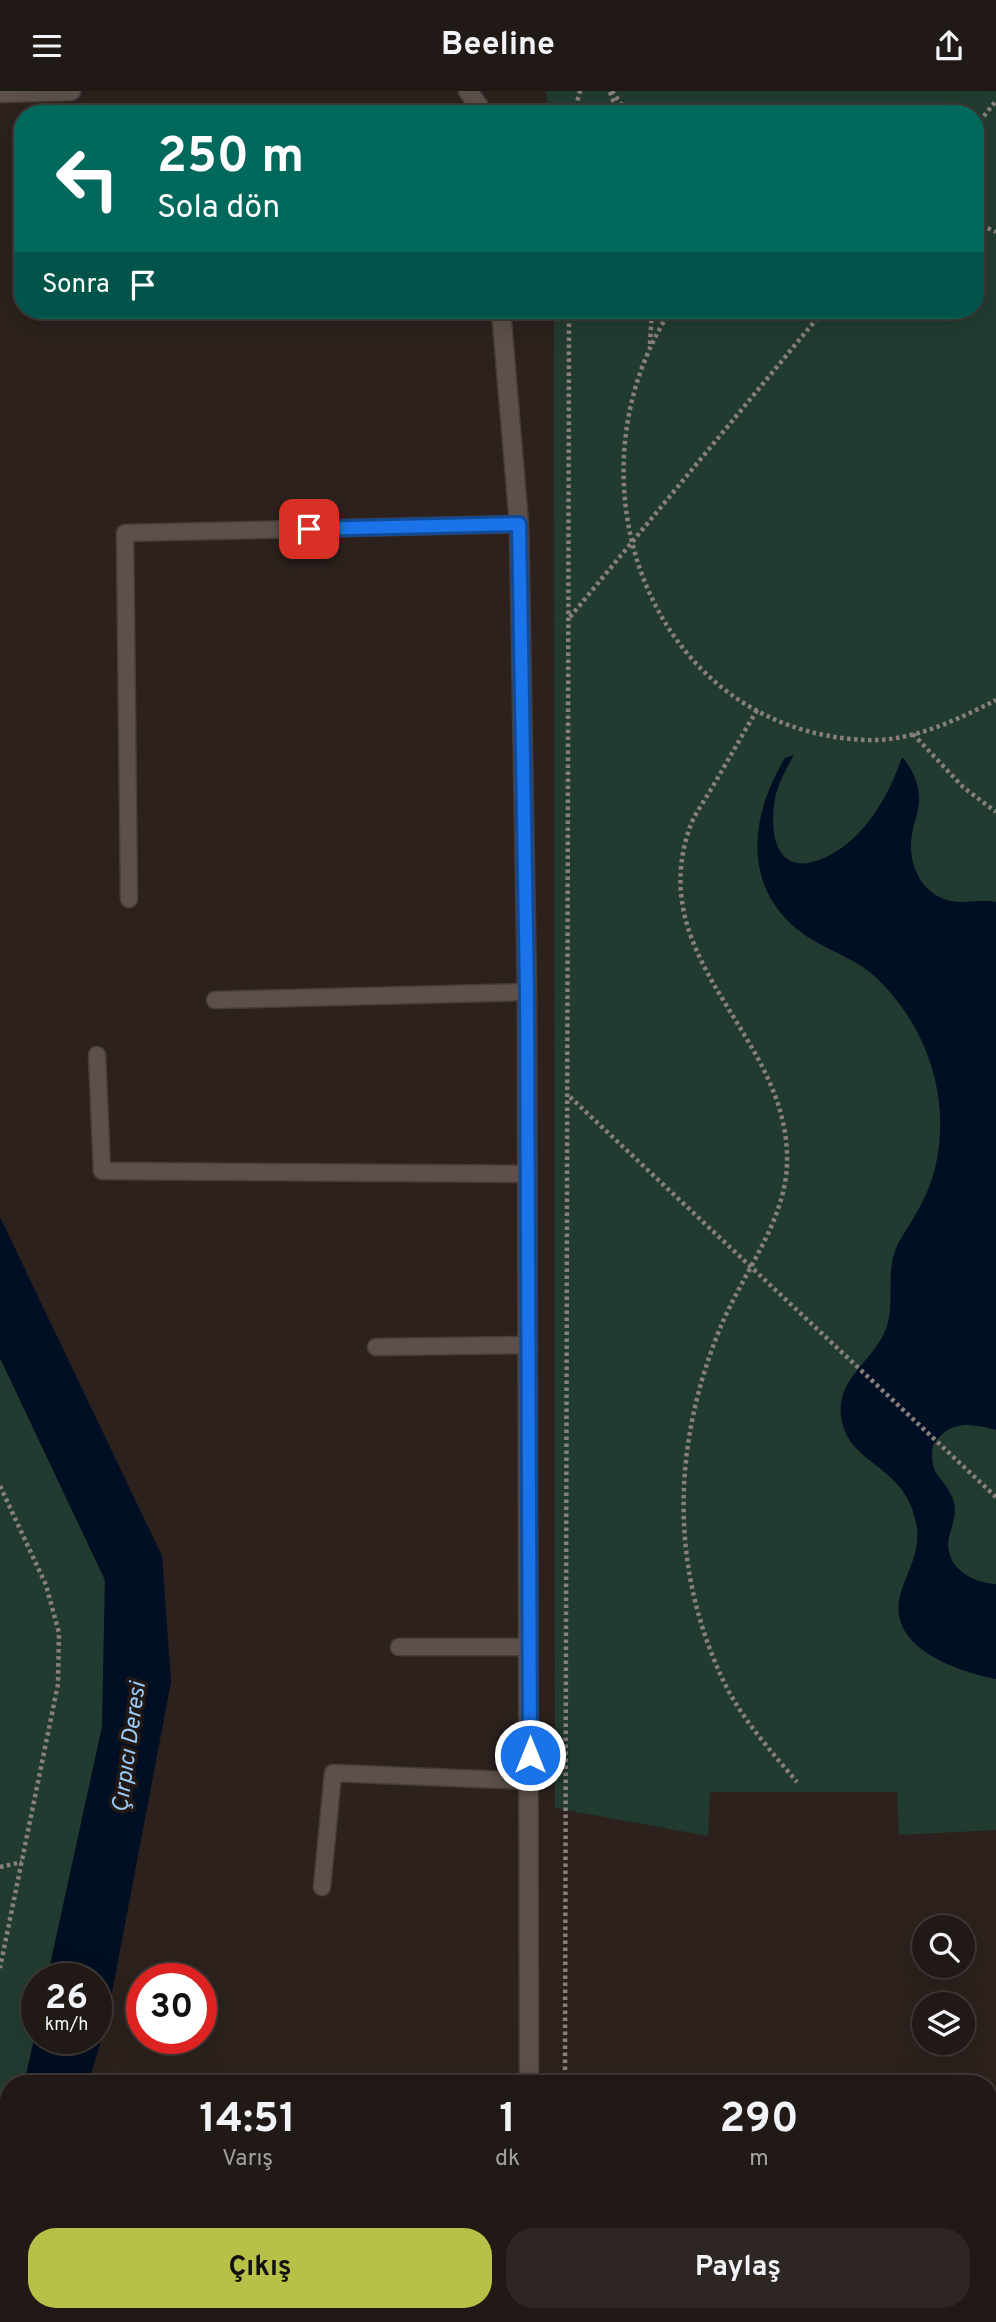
<!DOCTYPE html>
<html lang="tr">
<head>
<meta charset="utf-8">
<style>
	:root { --surface:#211916; --page:#2d2623; --text:#f1f3f6; --muted:#a2a0a1; --line:#3e3835; --accent:#b7c147 }
	body { margin:0; font-family:Overpass,sans-serif; background:var(--page); color:var(--text); height:100vh; display:flex; flex-direction:column; font-size:26px; white-space:nowrap }
	* { box-sizing:border-box; margin:0 }
	p { font-size:23px; color:var(--muted) }
	.icon { flex:none; width:38px; height:38px; fill:none; stroke:currentColor; stroke-width:2; stroke-linecap:round; stroke-linejoin:round }
	.map { position:relative; flex:1; overflow:hidden }
	.drawer { position:absolute; left:0px; top:1984px; width:998px; height:247px; display:flex; flex-direction:column; background:var(--surface); border-radius:28px 28px 0 0; box-shadow:0 7px 28px #0002,0 0 0 2px var(--line) }
	.drawer>* { flex:none }
	.top-card { position:absolute; left:14px; top:14px; width:970px; height:214px; border-radius:28px; box-shadow:0 7px 28px #0002,0 0 0 2px var(--line); background:#00695c; color:#fff; overflow:hidden }
	.tools { position:absolute; left:912px; top:1824px; display:grid; gap:14px }
	.tools a { display:grid; place-items:center; width:63px; height:63px; border-radius:50%; background:var(--surface); box-shadow:0 7px 28px #0002,0 0 0 2px var(--line); font-size:35px }
	.speed { position:absolute; left:21px; top:1872px; display:flex; gap:14px; font-size:35px; font-weight:700; text-align:center }
	.speed>* { display:grid; place-content:center; width:91px; height:91px; border-radius:50%; background:var(--surface); box-shadow:0 7px 28px #0002,0 0 0 2px var(--line); line-height:1 }
	.speed small { font-size:18px; font-weight:400 }
	.speed .limit { border:10px solid #d22; background:#fff; color:#111 }
	.pin { position:absolute; display:grid; place-items:center; width:60px; height:60px; color:#fff; margin:-30px; border-radius:14px; box-shadow:0 4px 10px #0006 }
	.me { position:absolute; width:77px; margin:-38px; rotate:0deg; stroke-linejoin:round; filter:drop-shadow(0 0 5px #0008) }
	.turn { display:flex; align-items:center; gap:24px; height:147px; padding:0 28px; font-size:32px }
	.turn .icon { width:91px; height:91px; stroke-width:2.5 }
	.turn b { display:block; font-size:49px; line-height:60px }
	.then { display:flex; align-items:center; height:66px; padding:0 28px; background:#0003; gap:14px; font-size:26px }
	.eta { display:flex; justify-content:space-evenly; align-items:center; height:119px; text-align:center }
	.eta b { font-size:42px; font-weight:700; line-height:49px }
	.action { display:flex; gap:14px; margin-top:auto; padding:14px 28px }
	.action a { flex:1; height:80px; border-radius:28px; background:var(--accent); color:#111; font-size:28px; font-weight:700; line-height:80px; text-align:center }
	.action a+a { background:var(--page); color:var(--text) }
	header { display:flex; justify-content:space-between; align-items:center; height:91px; padding:0 28px; background:var(--surface); font-size:32px; font-weight:700 }
	.map>svg:first-child { display:block }
	.green { fill:#223b30 }
	.water { fill:#000f23 }
	.lines { fill:none; stroke-linecap:round; stroke-linejoin:round }
	.service-casing { stroke:#463c3a; stroke-width:19 }
	.minor-casing { stroke:#463c3a; stroke-width:21 }
	.path { stroke:#897f7c; stroke-width:4.5; stroke-dasharray:3.5 3.5; stroke-linecap:butt }
	.service { stroke:#5d504b; stroke-width:16 }
	.minor { stroke:#5d504b; stroke-width:18 }
	.route-casing { stroke:#114b97; stroke-width:18 }
	.route { stroke:#1a73e8; stroke-width:12 }
	.labels { text-anchor:middle; stroke-width:7; stroke-linejoin:round; paint-order:stroke }
	.water-label { font-size:23px; font-style:italic; fill:#9bcdfa; stroke:#221814 }
</style>
</head>
<body>
<header><svg class="icon" aria-label="menu" viewBox="0 0 24 24"><path d="M4 6h16M4 12h16M4 18h16"/></svg>Beeline<svg class="icon" aria-label="share" viewBox="0 0 24 24"><path d="M12 15V3M7 8l5-5 5 5M5 13v7h14v-7"/></svg></header>
<div class="map">
<svg width="996" height="2231" viewBox="0 0 996 2231">
	<rect width="100%" height="100%" fill="#2c211d"/>
	<!-- green -->
	<g class="green">
		<path d="M546,0h450v1739l-97,5 -2,-43h-187l-2,44 -153,-28 -1,-1498h421v-196h-426z"/>
		<path d="M0,1267l105,222 -3,147 -55,252h-10v47l-13,58h-15v43l-9,20z"/>
	</g>
	<!-- water -->
	<g class="water">
		<path d="M794,664c-7,12 -14,25 -18,39 -7,32 -4,83 43,66 42,-15 70,-63 83,-103 10,11 16,24 17,39 1,14 -5,25 -7,38 -5,26 7,58 35,66 16,5 33,-2 49,2v528c-26,-7 -46,-10 -63,15 -5,31 11,31 20,54 5,14 -1,25 -4,38 -6,29 22,46 47,47v95c-40,-8 -112,-32 -95,-87 7,-22 19,-40 16,-64 -9,-65 -70,-61 -76,-112 -4,-39 33,-55 45,-87 9,-25 0,-53 9,-78 4,-12 13,-22 19,-34 16,-26 25,-53 26,-84 3,-61 -24,-120 -69,-160 -22,-18 -51,-25 -73,-43 -57,-46 -47,-116 -13,-172z"/>
		<path d="M0,1126l162,339 9,126 -65,342 -18,60h-64l13,-58v13h59v-60h-49l55,-252 3,-147 -105,-222z"/>
		<path d="M9,2036v168l-9,20v-168z"/>
	</g>
	<g class="lines">
		<!-- service casing -->
		<g class="service-casing">
			<g id="service">
				<path d="M129,808l-4,-366 394,-9"/>
				<path d="M215,909l312,-8"/>
				<path d="M97,964l5,116 426,3"/>
				<path d="M376,1256l153,-2"/>
				<path d="M399,1556h130"/>
				<path d="M322,1796l11,-114 197,8"/>
				<path d="M366,2222l34,9"/>
				<path d="M165,2231l4,-9"/>
			</g>
		</g>
		<!-- minor casing -->
		<g class="minor-casing">
			<g id="minor">
				<path d="M468,0l16,23"/>
				<path d="M0,2l71,-2"/>
				<path d="M501,219l18,214 8,468 2,1092"/>
				<path d="M526,2231v-9"/>
			</g>
		</g>
		<!-- path -->
		<g class="path">
			<path d="M612,0l16,23"/>
			<path d="M610,1l8,22"/>
			<path d="M574,23l6,-23"/>
			<path d="M975,36l21,-26"/>
			<path d="M975,131l21,10"/>
			<path d="M671,219c-110,168 -22,421 195,430 45,2 91,-20 130,-40"/>
			<path d="M650,253l2,-34"/>
			<path d="M570,526l254,-307"/>
			<path d="M757,619c-16,27 -31,54 -47,81 -7,12 -16,24 -20,36 -48,136 101,208 97,337 -2,58 -44,109 -66,162 -48,116 -52,237 1,352 18,39 48,72 75,104"/>
			<path d="M913,643l50,53 33,25"/>
			<path d="M570,1006l426,400"/>
			<path d="M0,1395l46,99 13,48 -1,51 -58,284"/>
			<path d="M0,1776l22,-5"/>
			<path d="M565,1993l4,-1774"/>
			<path d="M564,2231v-9"/>
		</g>
		<!-- service -->
		<use href="#service" class="service"/>
		<!-- minor -->
		<use href="#minor" class="minor"/>
	</g>
	<g class="lines">
		<!-- route casing -->
		<g class="route-casing">
			<path id="route" d="M309,438l210,-5 8,468 3,763"/>
		</g>
		<!-- route -->
		<use href="#route" class="route"/>
	</g>
	<g class="labels">
		<!-- water labels -->
		<g class="water-label">
			<text transform="translate(128 1656) rotate(-82)" y="8">Çırpıcı Deresi</text>
		</g>
	</g>
</svg>
<div class="tools">
<a><svg class="icon" aria-label="search" viewBox="0 0 24 24"><circle cx="10" cy="10" r="6"/><path d="M15 15l6 6"/></svg></a>
<a><svg class="icon" aria-label="layers" viewBox="0 0 24 24"><path d="M12 4l9 5-9 5-9-5zM3 14l9 5 9-5"/></svg></a>
</div>
<div class="speed"><div>26<small>km/h</small></div><div class="limit">30</div></div>
<div class="pin" style="left:309px;top:438px;background:#d93025"><svg class="icon" aria-label="arrive" viewBox="0 0 24 24"><path d="M6 21V4h12l-3 4 3 4H6"/></svg></div>
<svg class="me" style="left:530px;top:1664px" viewBox="-20 -20 40 40"><circle r="17" fill="#1a73e8" stroke="#fff" stroke-width="3"/><path d="M0-11L8 9 0 5-8 9z" fill="#fff"/></svg>
<div class="top-card">
<div class="turn"><svg class="icon" aria-label="left" viewBox="0 0 24 24"><path d="M17 20v-9H6M10 6l-5 5 5 5"/></svg><div><b>250 m</b>Sola dön</div></div>
<div class="then">Sonra<svg class="icon" aria-label="arrive" viewBox="0 0 24 24"><path d="M6 21V4h12l-3 4 3 4H6"/></svg></div>
</div>
<section class="drawer">
<div class="eta">
<div><b>14:51</b><p>Varış</p></div>
<div><b>1</b><p>dk</p></div>
<div><b>290</b><p>m</p></div>
</div>
<div class="action"><a>Çıkış</a><a>Paylaş</a></div>
</section>
</div>
</body>
</html>
